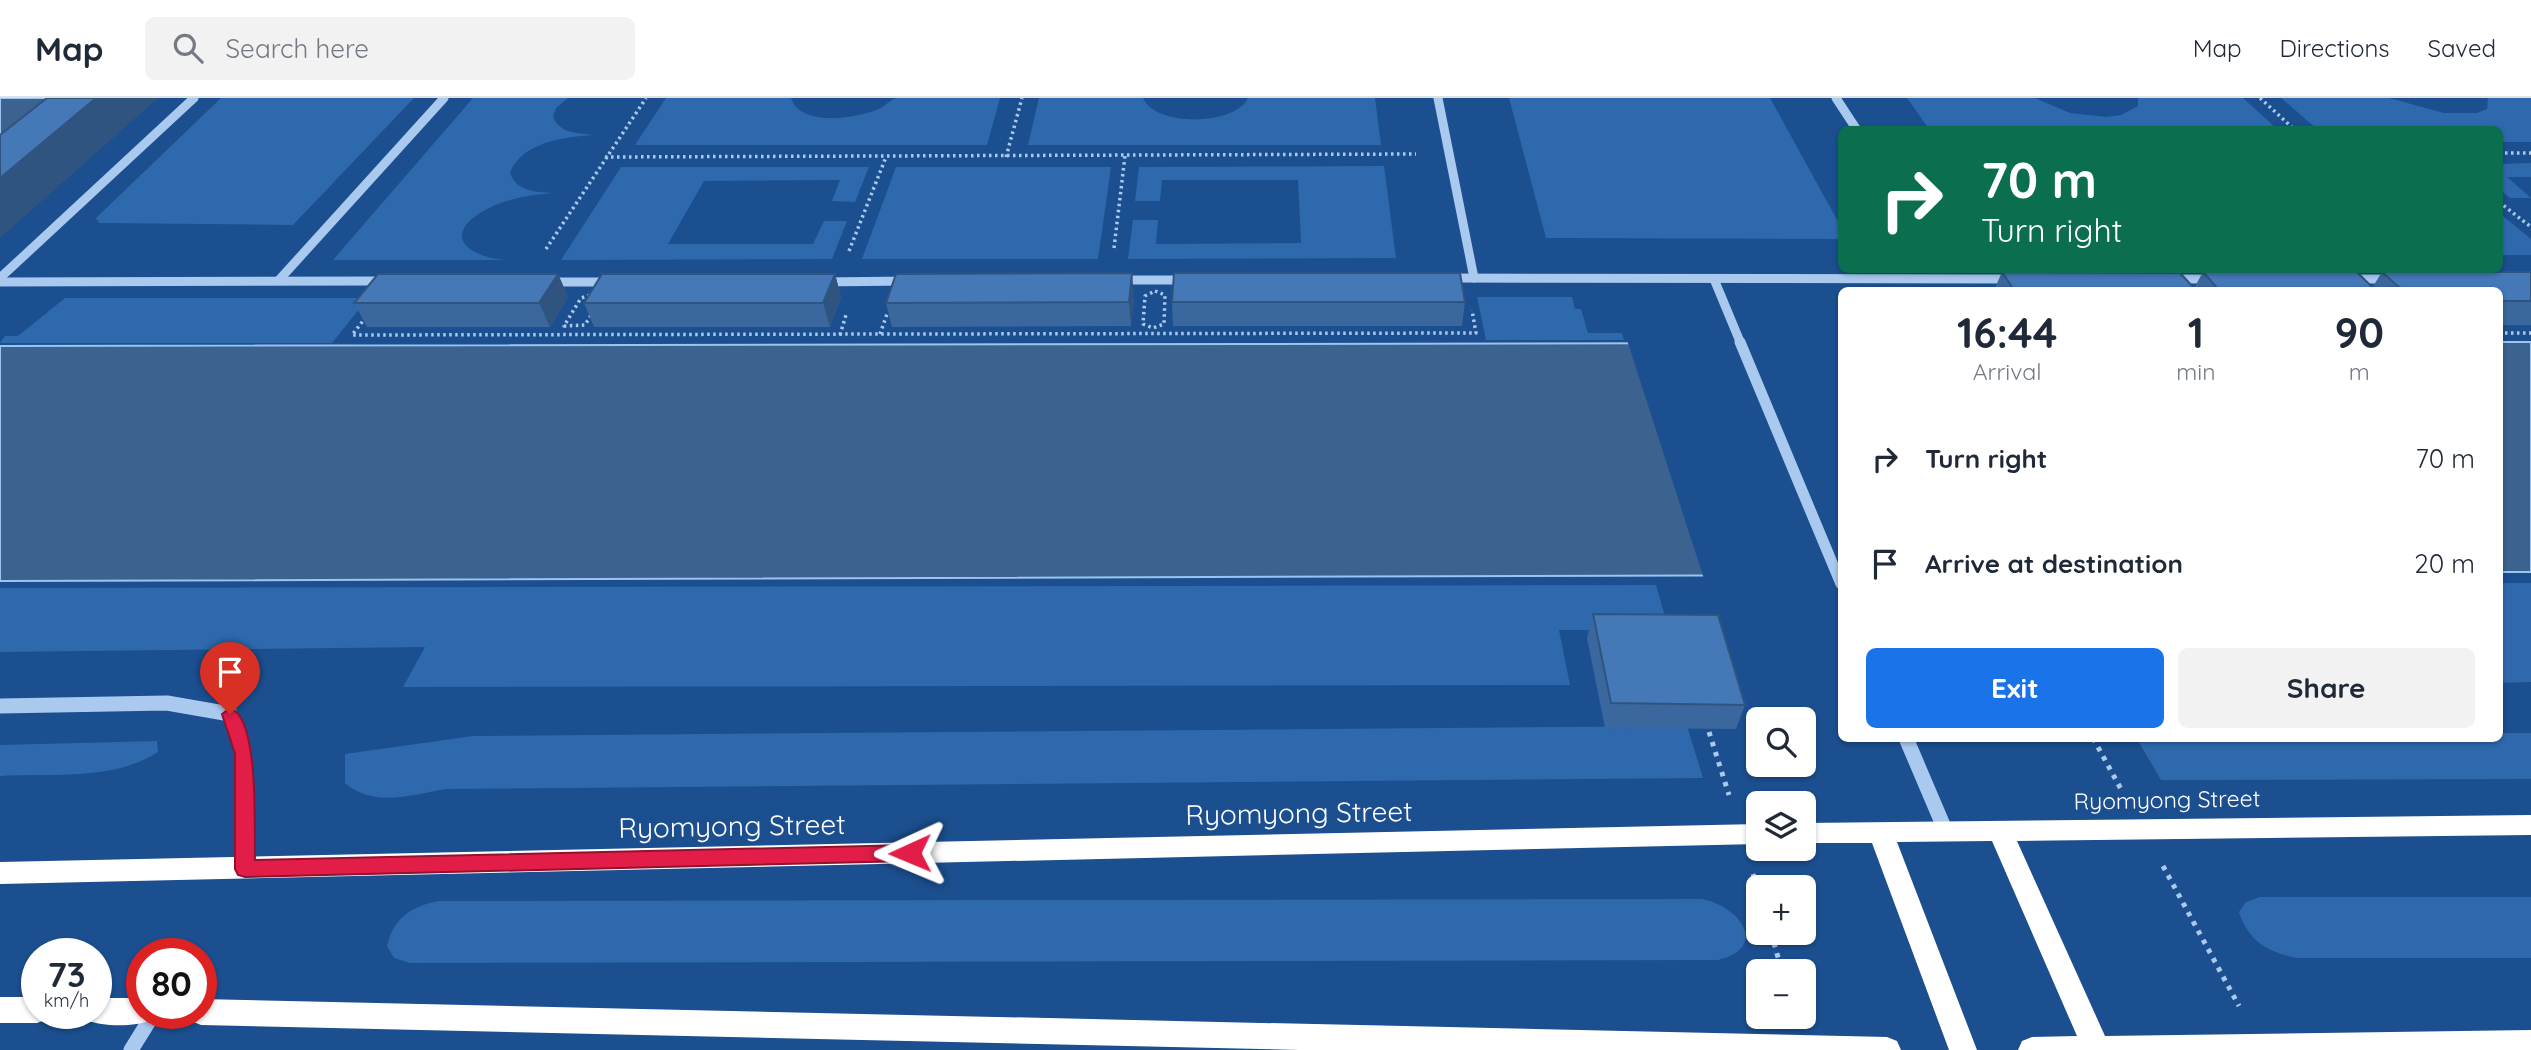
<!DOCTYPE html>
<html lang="en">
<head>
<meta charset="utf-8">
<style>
	:root { --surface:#fff; --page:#f2f2f3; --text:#1f2937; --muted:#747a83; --line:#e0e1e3; --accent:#1a73e8 }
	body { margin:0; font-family:Quicksand,sans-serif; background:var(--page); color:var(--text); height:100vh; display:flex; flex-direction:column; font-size:26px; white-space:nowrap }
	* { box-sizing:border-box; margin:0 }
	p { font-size:23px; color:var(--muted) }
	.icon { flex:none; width:38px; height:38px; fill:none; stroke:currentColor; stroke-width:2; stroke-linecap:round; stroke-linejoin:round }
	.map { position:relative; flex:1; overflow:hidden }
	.side { position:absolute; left:1838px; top:189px; width:665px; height:455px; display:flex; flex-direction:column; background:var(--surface); border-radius:10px; box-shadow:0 2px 5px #0004 }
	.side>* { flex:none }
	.hud { position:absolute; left:1838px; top:28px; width:665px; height:147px; border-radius:10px; box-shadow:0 2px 5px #0004; background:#0b6e4f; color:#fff; overflow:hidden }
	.tools { position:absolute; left:1746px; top:609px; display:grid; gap:14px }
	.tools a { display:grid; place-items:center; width:70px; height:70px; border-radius:10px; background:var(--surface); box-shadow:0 2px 5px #0004; font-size:35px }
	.speed { position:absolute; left:21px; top:840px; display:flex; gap:14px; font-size:35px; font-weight:700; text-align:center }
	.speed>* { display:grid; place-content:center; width:91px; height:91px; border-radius:50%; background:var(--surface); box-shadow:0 2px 5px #0004; line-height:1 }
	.speed small { font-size:18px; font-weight:400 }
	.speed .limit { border:10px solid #d22; background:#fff; color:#111 }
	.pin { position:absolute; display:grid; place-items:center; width:60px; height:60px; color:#fff; margin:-72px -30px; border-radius:50% 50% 50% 0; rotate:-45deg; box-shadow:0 0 7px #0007 }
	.pin .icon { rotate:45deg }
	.me { position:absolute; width:77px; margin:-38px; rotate:269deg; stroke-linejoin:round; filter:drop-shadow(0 0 5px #0008) }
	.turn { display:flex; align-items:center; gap:24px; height:147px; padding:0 28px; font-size:32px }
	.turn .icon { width:91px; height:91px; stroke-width:2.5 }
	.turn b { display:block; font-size:49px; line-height:60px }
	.eta { display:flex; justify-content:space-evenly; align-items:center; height:119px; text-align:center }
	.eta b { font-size:42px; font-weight:700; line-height:49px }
	.action { display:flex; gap:14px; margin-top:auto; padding:14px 28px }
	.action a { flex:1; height:80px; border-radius:10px; background:var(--accent); color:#fff; font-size:28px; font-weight:700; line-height:80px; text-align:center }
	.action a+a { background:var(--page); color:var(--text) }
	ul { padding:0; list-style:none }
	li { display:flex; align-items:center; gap:21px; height:105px; padding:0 28px }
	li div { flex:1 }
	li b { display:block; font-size:26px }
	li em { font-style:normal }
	header { display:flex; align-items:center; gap:42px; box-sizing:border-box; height:98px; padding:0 35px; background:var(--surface); border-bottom:2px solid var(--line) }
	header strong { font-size:33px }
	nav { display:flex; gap:38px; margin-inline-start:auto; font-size:24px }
	.search { width:490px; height:63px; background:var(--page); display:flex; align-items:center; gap:18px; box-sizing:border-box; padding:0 24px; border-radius:10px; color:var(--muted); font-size:26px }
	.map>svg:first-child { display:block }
	.green { fill:#2e69ad }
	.water { fill:#3c6290; stroke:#9cc4f0; stroke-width:2 }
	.pier { fill:#1b4f8f }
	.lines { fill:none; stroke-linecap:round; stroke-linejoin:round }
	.path-far1 { stroke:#a9c9ee; stroke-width:3.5; stroke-dasharray:2.5 3.5; stroke-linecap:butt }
	.path { stroke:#a9c9ee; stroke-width:5; stroke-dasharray:4.5 6; stroke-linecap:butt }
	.minor-far2 { stroke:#a9c9ee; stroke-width:9 }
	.minor-far1 { stroke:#a9c9ee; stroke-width:11 }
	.minor { stroke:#a9c9ee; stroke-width:15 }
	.highway { fill:#fff; fill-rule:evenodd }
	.wall { fill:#3a679d }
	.shaded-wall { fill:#305480 }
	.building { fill:#4478b7; stroke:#305480; stroke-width:2 }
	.route { fill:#e11d48; stroke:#92132f; stroke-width:2 }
	.labels { text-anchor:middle; stroke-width:7; stroke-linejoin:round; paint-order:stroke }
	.street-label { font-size:23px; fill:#fff; stroke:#1b4f8f }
	.near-street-label { font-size:28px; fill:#fff; stroke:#1b4f8f }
</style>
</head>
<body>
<header>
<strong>Map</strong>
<div class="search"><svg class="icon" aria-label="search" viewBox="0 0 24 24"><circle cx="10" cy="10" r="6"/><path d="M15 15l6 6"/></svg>Search here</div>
<nav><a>Map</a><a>Directions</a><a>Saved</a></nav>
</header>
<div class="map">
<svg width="2531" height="952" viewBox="0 0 2531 952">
	<rect width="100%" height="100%" fill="#1b4f8f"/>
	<!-- green -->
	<g class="green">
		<path d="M221,0h193l-121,127 -194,-2 -3,-5z"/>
		<path d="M473,0h95l-12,10 -3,8c5,17 24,17 40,19 -29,2 -70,7 -83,37 5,19 25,20 42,21 -21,2 -41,5 -59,13 -49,23 -36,49 12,54h-172z"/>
		<path d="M666,0h125c10,30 66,20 88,11 6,-3 12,-10 18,-11 24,0 76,0 103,0l-13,47h-352z"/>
		<path d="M1039,0h104c12,29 92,28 105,0h127l6,47h-353z"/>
		<path d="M1509,0h261l71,129v12l-295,-1z"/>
		<path d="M1907,0h128l35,15 36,4 15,-2 17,-9v-8h105l34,31h-348z"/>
		<path d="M2281,0h108l55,15h33l10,-4 1,-11h43v44h-32v-12l-182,-1z"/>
		<path d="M2531,65v14h-24l24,21h-21l-11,-9v-25z"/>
		<path d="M1384,68l12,92 -268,1 5,-39h25l-2,24 145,-1 -3,-63h-136l-2,21h-25l4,-34z"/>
		<path d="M621,69h248l-14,35 -23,-1 8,-21 -136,1 -36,63h145l11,-23h23l-15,38 -271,1z"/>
		<path d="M896,69h215l-13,92h-236z"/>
		<path d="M2499,115l32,26v16h-32z"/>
		<path d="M1477,199h95l3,12h6l7,24h34l2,7h-138z"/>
		<path d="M65,200h303l-36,45h-332l5,-7h13z"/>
		<path d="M2499,485h32v99l-32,1z"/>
		<path d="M1656,487l13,45h-110l11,55 -1167,2 22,-40 -425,5v-64z"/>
		<path d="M1687,628l16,52 -1257,11c-35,6 -72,19 -101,-6v-29l128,-18z"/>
		<path d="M2499,635h32v46l-370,1 -24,-41 362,-1z"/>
		<path d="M157,643l1,11c-44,29 -107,21 -158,24v-31z"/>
		<path d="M2260,799h271v61h-235c-28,-6 -48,-17 -57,-46l7,-10z"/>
		<path d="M1702,801c37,7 68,48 16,61l-1308,3 -16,-5 -7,-12c6,-28 25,-40 52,-45z"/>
	</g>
	<!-- water -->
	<g class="water">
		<path d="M0,0h99l-99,83z"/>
		<rect x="2499" y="244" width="32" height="230"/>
		<path d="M1841,245v232l-1841,6v-235z"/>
	</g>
	<!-- pier -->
	<path class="pier" d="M1627,242h214v238l-137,1z"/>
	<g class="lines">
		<!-- path-far1 -->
		<g class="path-far1">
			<path d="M2260,0l35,32"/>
			<path d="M2499,55h32"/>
			<path d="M605,59l811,-3"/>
			<path d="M1006,59l16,-59"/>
			<path d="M2499,104l32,25"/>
			<path d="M1114,150l11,-92"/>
			<path d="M546,151l100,-151"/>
			<path d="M849,153l37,-94"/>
			<path d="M1155,193l10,4 -1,29 -11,4 -10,-4 2,-28z"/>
			<path d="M594,196l8,3 -17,28 -21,1 17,-28z"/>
			<path d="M366,219l-14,18 1124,-2 -4,-23"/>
			<path d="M2499,235h32"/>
			<path d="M880,236l7,-20"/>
			<path d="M840,237l6,-20"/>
		</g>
		<!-- path -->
		<g class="path">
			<path d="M1709,634l20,63"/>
			<path d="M2093,640l29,53"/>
			<path d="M2163,768l76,140"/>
			<path d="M1753,776l6,19"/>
			<path d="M1771,835l11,38"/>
		</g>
		<!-- minor-far2 -->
		<g class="minor-far2">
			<path d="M1438,0l36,180"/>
			<path d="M1836,0l21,32"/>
			<path d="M0,180l194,-180"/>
			<path d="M1446,180l567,1"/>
			<path d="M1714,181l27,65"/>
			<path d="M2171,181h45"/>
			<path d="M2349,181h45"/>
			<path d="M279,182l165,-182"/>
			<path d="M1117,182h73"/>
			<path d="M0,184l389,-1"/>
			<path d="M547,184h66"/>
			<path d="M820,184l90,-1"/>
		</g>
		<!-- minor-far1 -->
		<path class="minor-far1" d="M1740,244l101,242"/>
		<!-- minor -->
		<g class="minor">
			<path d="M0,608l167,-3 63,11 14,40 1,115"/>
			<path d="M1906,640l40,94"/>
			<path d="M131,952l23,-37"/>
		</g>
		<!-- highway -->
		<g class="highway">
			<path d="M2531,717v20l-514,6 88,195 426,-6v20h-513l4,-9 10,-4 45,-1 -85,-195 -95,1 80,208h-28l-77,-207h-68v-20z"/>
			<path d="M1759,726v20l-1759,40v-22z"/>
			<path d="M0,899h37v16h12l-2,6 -10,4h-37z"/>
			<path d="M96,900h46v15h13l-3,7c-18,7 -48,7 -66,0l-3,-7h13z"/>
			<path d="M201,901l1686,38 10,4 4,9h-601l-1099,-25 -10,-4 -3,-8h13z"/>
		</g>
	</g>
	<!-- wall -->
	<g class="wall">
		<path d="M2002,174l192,16 9,-16 169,16 10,-16h149v53h-32v-35h-505z"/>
		<path d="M558,176l10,23 -18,30h-183l-13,-24z"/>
		<path d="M835,176l6,23 -11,30h-236l-10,-24z"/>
		<path d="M1134,199l-3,29 -239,1 -6,-24z"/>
		<path d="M1172,204h293l-3,24h-289z"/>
		<path d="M1593,516l152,91 -9,24 -131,-1 -18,-90z"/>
	</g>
	<!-- shaded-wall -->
	<g class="shaded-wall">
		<path d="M96,0h62l-158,140v-60z"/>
		<path d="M1132,175l2,24 -3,29 -2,-24z"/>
		<path d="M558,176l10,23 -18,30 -11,-24z"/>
		<path d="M835,176l6,23 -11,30 -7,-24z"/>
	</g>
	<!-- building -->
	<g class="building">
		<path d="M47,0h49l-96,80v-43z"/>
		<path d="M2002,174l178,1 16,17h-182z"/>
		<path d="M2203,174h154l18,18h-156z"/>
		<path d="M2382,174h149v29h-32v-11h-97z"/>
		<path d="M1132,175l-3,29 -243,1 10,-29z"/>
		<path d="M1174,175h286l5,29h-293z"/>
		<path d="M378,176h180l-19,29h-185z"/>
		<path d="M602,176h233l-12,29h-239z"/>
		<path d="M1593,516l125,1 27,90 -134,-2z"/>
	</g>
	<!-- route -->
	<path class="route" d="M230,610c30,9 24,124 25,152l655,-15 7,3 3,5 -3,6 -7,2 -665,16 -7,-2 -3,-6v-115l-13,-40z"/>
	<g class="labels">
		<!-- street labels -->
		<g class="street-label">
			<text transform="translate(2167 702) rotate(-1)" y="8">Ryomyong Street</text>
		</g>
		<!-- near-street labels -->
		<g class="near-street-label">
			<text transform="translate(1299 715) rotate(-1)" y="10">Ryomyong Street</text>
			<text transform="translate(732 728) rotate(-1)" y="10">Ryomyong Street</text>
		</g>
	</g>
</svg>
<div class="tools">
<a><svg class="icon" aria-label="search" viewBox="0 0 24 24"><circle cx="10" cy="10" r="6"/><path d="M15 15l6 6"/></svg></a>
<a><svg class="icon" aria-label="layers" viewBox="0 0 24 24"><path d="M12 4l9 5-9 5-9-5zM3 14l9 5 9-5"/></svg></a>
<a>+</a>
<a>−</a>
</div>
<div class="speed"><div>73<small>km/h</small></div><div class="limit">80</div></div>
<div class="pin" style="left:230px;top:616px;background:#d93025"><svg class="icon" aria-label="arrive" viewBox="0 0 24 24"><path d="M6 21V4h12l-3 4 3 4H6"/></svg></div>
<svg class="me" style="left:910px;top:755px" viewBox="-20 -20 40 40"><path d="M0-17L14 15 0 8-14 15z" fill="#e11d48" stroke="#fff" stroke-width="4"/></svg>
<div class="hud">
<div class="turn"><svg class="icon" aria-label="right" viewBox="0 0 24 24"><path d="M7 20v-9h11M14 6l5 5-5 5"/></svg><div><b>70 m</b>Turn right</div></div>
</div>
<section class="side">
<div class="eta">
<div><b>16:44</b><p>Arrival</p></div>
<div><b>1</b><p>min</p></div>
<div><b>90</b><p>m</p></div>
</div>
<ul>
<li><svg class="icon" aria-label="right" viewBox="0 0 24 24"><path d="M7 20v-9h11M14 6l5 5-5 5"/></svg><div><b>Turn right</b></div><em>70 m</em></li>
<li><svg class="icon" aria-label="arrive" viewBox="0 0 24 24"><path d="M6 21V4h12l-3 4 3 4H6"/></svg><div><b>Arrive at destination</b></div><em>20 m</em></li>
</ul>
<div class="action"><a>Exit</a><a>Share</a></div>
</section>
</div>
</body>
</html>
